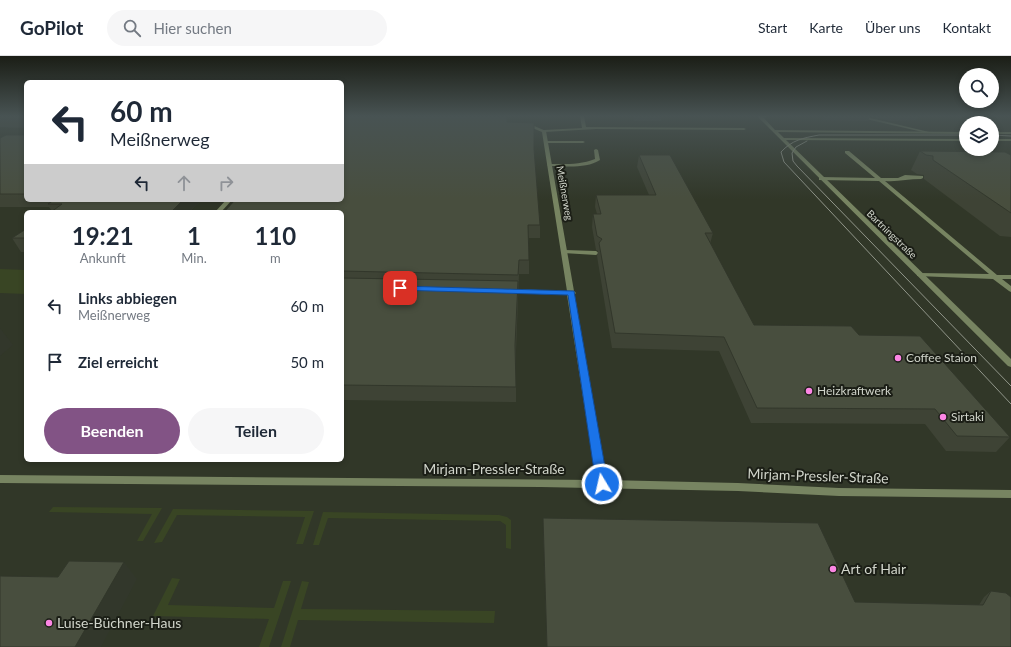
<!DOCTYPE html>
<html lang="de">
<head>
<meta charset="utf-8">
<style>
	:root { --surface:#fff; --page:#f6f6f7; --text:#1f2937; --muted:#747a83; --line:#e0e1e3; --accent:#825385 }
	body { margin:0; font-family:Lato,sans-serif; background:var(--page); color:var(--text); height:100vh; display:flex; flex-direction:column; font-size:15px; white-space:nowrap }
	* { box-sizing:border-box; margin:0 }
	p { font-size:13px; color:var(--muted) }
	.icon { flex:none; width:22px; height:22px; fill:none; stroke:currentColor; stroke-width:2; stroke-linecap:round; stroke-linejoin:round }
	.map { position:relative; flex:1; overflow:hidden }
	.sheet { position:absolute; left:24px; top:154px; width:320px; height:252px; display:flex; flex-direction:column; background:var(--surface); border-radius:6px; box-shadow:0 2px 6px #0003 }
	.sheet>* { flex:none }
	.banner { position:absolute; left:24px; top:24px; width:320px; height:122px; border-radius:6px; box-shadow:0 2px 6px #0003; background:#fff; color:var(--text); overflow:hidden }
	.buttons { position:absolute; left:959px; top:12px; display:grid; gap:8px }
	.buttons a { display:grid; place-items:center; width:40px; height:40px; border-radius:50%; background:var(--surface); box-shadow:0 2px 6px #0003; font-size:20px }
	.pin { position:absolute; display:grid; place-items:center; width:34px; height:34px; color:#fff; margin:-17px; border-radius:8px; box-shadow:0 2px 6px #0006 }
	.me { position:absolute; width:44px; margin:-22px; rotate:351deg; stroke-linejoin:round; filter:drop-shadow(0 0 3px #0008) }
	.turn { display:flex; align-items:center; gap:14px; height:84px; padding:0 20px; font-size:18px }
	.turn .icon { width:52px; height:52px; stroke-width:2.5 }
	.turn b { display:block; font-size:28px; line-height:34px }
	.lanes { display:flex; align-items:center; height:38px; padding:0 20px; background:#0003; justify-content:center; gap:20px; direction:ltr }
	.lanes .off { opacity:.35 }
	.eta { display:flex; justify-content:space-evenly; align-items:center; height:68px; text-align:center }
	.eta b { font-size:24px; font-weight:700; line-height:28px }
	.action { display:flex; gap:8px; margin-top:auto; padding:8px 20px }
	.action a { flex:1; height:46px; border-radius:24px; background:var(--accent); color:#fff; font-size:16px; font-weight:700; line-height:46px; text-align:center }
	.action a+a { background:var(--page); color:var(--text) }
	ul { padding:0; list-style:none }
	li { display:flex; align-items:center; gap:12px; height:56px; padding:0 20px }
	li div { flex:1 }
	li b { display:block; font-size:15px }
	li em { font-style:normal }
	header { display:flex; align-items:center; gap:24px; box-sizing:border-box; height:56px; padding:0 20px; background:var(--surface); border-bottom:1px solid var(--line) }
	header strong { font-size:19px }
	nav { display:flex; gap:22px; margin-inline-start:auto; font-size:14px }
	.search { width:280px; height:36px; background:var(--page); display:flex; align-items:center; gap:10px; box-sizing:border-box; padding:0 14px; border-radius:22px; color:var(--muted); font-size:15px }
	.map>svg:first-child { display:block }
	.green { fill:#394524 }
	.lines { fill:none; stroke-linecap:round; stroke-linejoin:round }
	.service { fill:#778461; fill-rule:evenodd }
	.minor { fill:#778461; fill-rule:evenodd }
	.tram { stroke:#91968a; stroke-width:1 }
	.wall { fill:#3e4335 }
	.shaded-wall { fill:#32372b }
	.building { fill:#484e3e; stroke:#32372b }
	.route { fill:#1a73e8; stroke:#114b97 }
	.poi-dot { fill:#fc86e4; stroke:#1b1e16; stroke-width:1.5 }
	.labels { text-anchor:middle; stroke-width:4; stroke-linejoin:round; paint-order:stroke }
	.far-street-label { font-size:10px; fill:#d1d5cb; stroke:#1b1e16 }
	.poi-label { font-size:12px; fill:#d1d5cb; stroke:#1b1e16; text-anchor:start }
	.near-street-label { font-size:14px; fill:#d1d5cb; stroke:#1b1e16 }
	.near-poi-label { font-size:14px; fill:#d1d5cb; stroke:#1b1e16; text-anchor:start }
</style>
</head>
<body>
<header>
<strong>GoPilot</strong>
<div class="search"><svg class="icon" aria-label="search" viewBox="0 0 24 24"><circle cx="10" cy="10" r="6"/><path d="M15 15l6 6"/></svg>Hier suchen</div>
<nav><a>Start</a><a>Karte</a><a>Über uns</a><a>Kontakt</a></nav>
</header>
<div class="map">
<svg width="1011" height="591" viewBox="0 0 1011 591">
	<rect width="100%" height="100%" fill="#313728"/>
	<!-- green -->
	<g class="green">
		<path d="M0,213l26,1v24l-26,-1z"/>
		<path d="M53,451l109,1 -19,33h-6l15,-27 -103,-2z"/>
		<path d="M173,453l141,2 -11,33h-7l9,-27 -128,-2 -15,27 -8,1z"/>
		<path d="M323,456l176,3 8,2 4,3v29l-5,-1v-23l-6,-4 -172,-3 -9,27h-6z"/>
		<path d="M172,522l8,1 -12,26 106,3 9,-27h8l-22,66h-10l10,-28 -116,-3z"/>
		<path d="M302,525l7,1 -8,27 194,2 -1,12 -196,-3 -8,27h-9z"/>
	</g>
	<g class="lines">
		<!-- service -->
		<g class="service">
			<path d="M580,60h4l2,11 158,1 2,1 -2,1 -148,-1 -52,3 -2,-1 2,-1 38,-2z"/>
			<path d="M762,60h6l-8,3v-2z"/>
			<path d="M853,60h9l67,16 -2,1z"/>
			<path d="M547,85h36l2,1 -2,1h-38v-1z"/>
			<path d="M596,93l2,1 2,10c-14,9 -35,6 -51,6l-2,-1 2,-1c16,0 31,1 46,-5l-1,-9z"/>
			<path d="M845,95h4l32,27h17l7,-3 18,1v2l-2,1c-13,0 -23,3 -36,2l112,94h14v4h-9l9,7v6l-2,-1 -16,-12 -76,-3v-2l2,-1 70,1 -110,-93 -60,-1v-2l2,-1 54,1 -30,-25z"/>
			<path d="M565,194l31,1 3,2 -3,2 -33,-2v-2z"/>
		</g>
		<!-- minor -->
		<g class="minor">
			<path d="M757,60h5l13,14 191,2v2l-188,-2 6,6 182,1v2l-180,-1 225,219v8l-3,-1z"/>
			<path d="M523,69h9l14,6 28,160 2,2 -2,2 32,185 132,3 101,5 172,2v8l-172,-2 -101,-5 -197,-4 -541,-4v-8l596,5 -29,-185 -59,-2 -3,-2 3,-2 59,2 -25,-159 -12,-5h-8l-1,-1z"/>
			<rect x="992" y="76" width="19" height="2"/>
			<rect x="992" y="83" width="19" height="2"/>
			<path d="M226,144h6l-11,12h-6z"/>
		</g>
		<!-- tram -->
		<g class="tram">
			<path d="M966,79h-147c-16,3 -27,5 -38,17l3,10 227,242"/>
			<path d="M992,79l19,1"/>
			<path d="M807,85l-11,6 -4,6 1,8 4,5 214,220"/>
		</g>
	</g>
	<!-- wall -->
	<g class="wall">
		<path d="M0,60h26v12l-26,-1z"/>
		<path d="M342,60h165v6l27,27 6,76v13h-11v36h-10l-3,77v51l-174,-2z"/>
		<path d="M632,60h30l-1,5h-27z"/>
		<path d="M822,60h96l-2,4 -26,1 -20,-5 -2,5 -46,-1z"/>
		<path d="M26,79v65h176l-13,12 -137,-1 -3,-4h-49v-69z"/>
		<path d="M920,95l91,4v82l-11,-1 -76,-57v-4l-7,-1 -6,-4z"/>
		<path d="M639,99l74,78 -3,11 44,81 105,10 151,102 -14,15 -50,-1 -21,-27 -174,-1 -32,-72 -107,-3 -15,-92 1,-5 -2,-1 -4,-23 1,-13h4l-2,-7 1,-12h53l-12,-28z"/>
		<path d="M26,173v23h-5l-9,-14z"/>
		<path d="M543,462l312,84 124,3 5,-8 7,-6 20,56h-464l-4,-123z"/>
	</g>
	<!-- shaded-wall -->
	<g class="shaded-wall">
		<path d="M183,144h19l-13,12h-18z"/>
		<path d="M0,272l13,17 -13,11z"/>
		<path d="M124,506l13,17 -36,68h-26z"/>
	</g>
	<!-- building -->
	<g class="building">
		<path d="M342,60l165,1v5l27,1v26l6,76h-12l1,35h-10l-1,15 -176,-4v-59h-118l11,-12h107z"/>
		<path d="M6,79h20v59h-26v-56z"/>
		<path d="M920,95l85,1 6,3v58l-78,-53v-4l-7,-1z"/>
		<path d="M639,99h31l43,78h-8l49,92 97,1 8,9 61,1 90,101 -53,-1 -22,-27 -178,-1 -33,-71 -109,-4 -16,-90 3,-4 -5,-3 -4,-22h8l-5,-19h60z"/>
		<path d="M54,144h129l-12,12h-120l11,-8h-14z"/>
		<path d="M26,173v9h-14z"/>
		<path d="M342,222l176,3 -3,64 1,42 -174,-2z"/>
		<path d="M543,462l275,5 37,79 128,3 8,-14 15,2 5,4v50h-464z"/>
		<path d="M69,505l55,1 -49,85h-75v-71l58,1z"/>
	</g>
	<!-- sky -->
	<linearGradient id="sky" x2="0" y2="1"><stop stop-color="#1b1e16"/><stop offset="0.42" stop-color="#485353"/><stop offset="1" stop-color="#485353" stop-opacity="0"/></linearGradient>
	<rect width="1011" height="143" fill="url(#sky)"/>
	<!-- route -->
	<path class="route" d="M400,230l174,5 34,193 -2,3 -4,1 -4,-1 -2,-3 -28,-189 -171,-5 -1,-2z"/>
	<!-- markers -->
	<g class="poi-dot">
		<circle cx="898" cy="302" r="4"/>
		<circle cx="809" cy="335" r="4"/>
		<circle cx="943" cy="361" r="4"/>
		<circle cx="833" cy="513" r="4"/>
		<circle cx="49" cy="567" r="4"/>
	</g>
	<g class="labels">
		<!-- far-street labels -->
		<g class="far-street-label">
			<text transform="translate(565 137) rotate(80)" y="4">Meißnerweg</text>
			<text transform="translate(892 178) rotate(44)" y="4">Bartningstraße</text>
		</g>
		<!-- poi labels -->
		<g class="poi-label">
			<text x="906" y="306">Coffee Staion</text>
			<text x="817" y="339">Heizkraftwerk</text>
			<text x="951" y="365">Sirtaki</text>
		</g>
		<!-- near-street labels -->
		<g class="near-street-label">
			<text x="494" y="418">Mirjam-Pressler-Straße</text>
			<text transform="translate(818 420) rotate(2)" y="5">Mirjam-Pressler-Straße</text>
		</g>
		<!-- near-poi labels -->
		<g class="near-poi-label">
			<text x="841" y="518">Art of Hair</text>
			<text x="57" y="572">Luise-Büchner-Haus</text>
		</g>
	</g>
</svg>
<div class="buttons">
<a><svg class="icon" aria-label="search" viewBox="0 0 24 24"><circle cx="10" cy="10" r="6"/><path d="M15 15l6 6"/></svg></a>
<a><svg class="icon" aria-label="layers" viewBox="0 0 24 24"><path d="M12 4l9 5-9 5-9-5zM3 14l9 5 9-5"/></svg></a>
</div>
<div class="pin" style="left:400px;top:232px;background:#d93025"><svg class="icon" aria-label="arrive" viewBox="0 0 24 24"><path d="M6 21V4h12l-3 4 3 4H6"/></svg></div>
<svg class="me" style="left:602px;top:428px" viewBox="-20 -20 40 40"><circle r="17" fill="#1a73e8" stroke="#fff" stroke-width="3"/><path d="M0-11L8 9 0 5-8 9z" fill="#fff"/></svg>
<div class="banner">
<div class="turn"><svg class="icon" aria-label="left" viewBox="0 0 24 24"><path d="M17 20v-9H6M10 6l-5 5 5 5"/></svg><div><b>60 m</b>Meißnerweg</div></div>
<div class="lanes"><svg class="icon" aria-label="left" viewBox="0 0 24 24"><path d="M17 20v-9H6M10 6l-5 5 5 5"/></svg><svg class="icon off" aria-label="ahead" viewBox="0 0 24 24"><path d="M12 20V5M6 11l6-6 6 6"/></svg><svg class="icon off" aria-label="right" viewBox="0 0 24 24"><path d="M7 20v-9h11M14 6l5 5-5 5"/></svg></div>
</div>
<section class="sheet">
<div class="eta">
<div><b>19:21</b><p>Ankunft</p></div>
<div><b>1</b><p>Min.</p></div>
<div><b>110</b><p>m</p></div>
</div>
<ul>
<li><svg class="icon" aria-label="left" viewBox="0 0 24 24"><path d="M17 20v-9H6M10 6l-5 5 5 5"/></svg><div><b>Links abbiegen</b><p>Meißnerweg</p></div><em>60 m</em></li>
<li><svg class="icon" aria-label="arrive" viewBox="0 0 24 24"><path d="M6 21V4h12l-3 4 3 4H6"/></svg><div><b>Ziel erreicht</b></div><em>50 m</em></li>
</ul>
<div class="action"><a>Beenden</a><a>Teilen</a></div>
</section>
</div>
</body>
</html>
